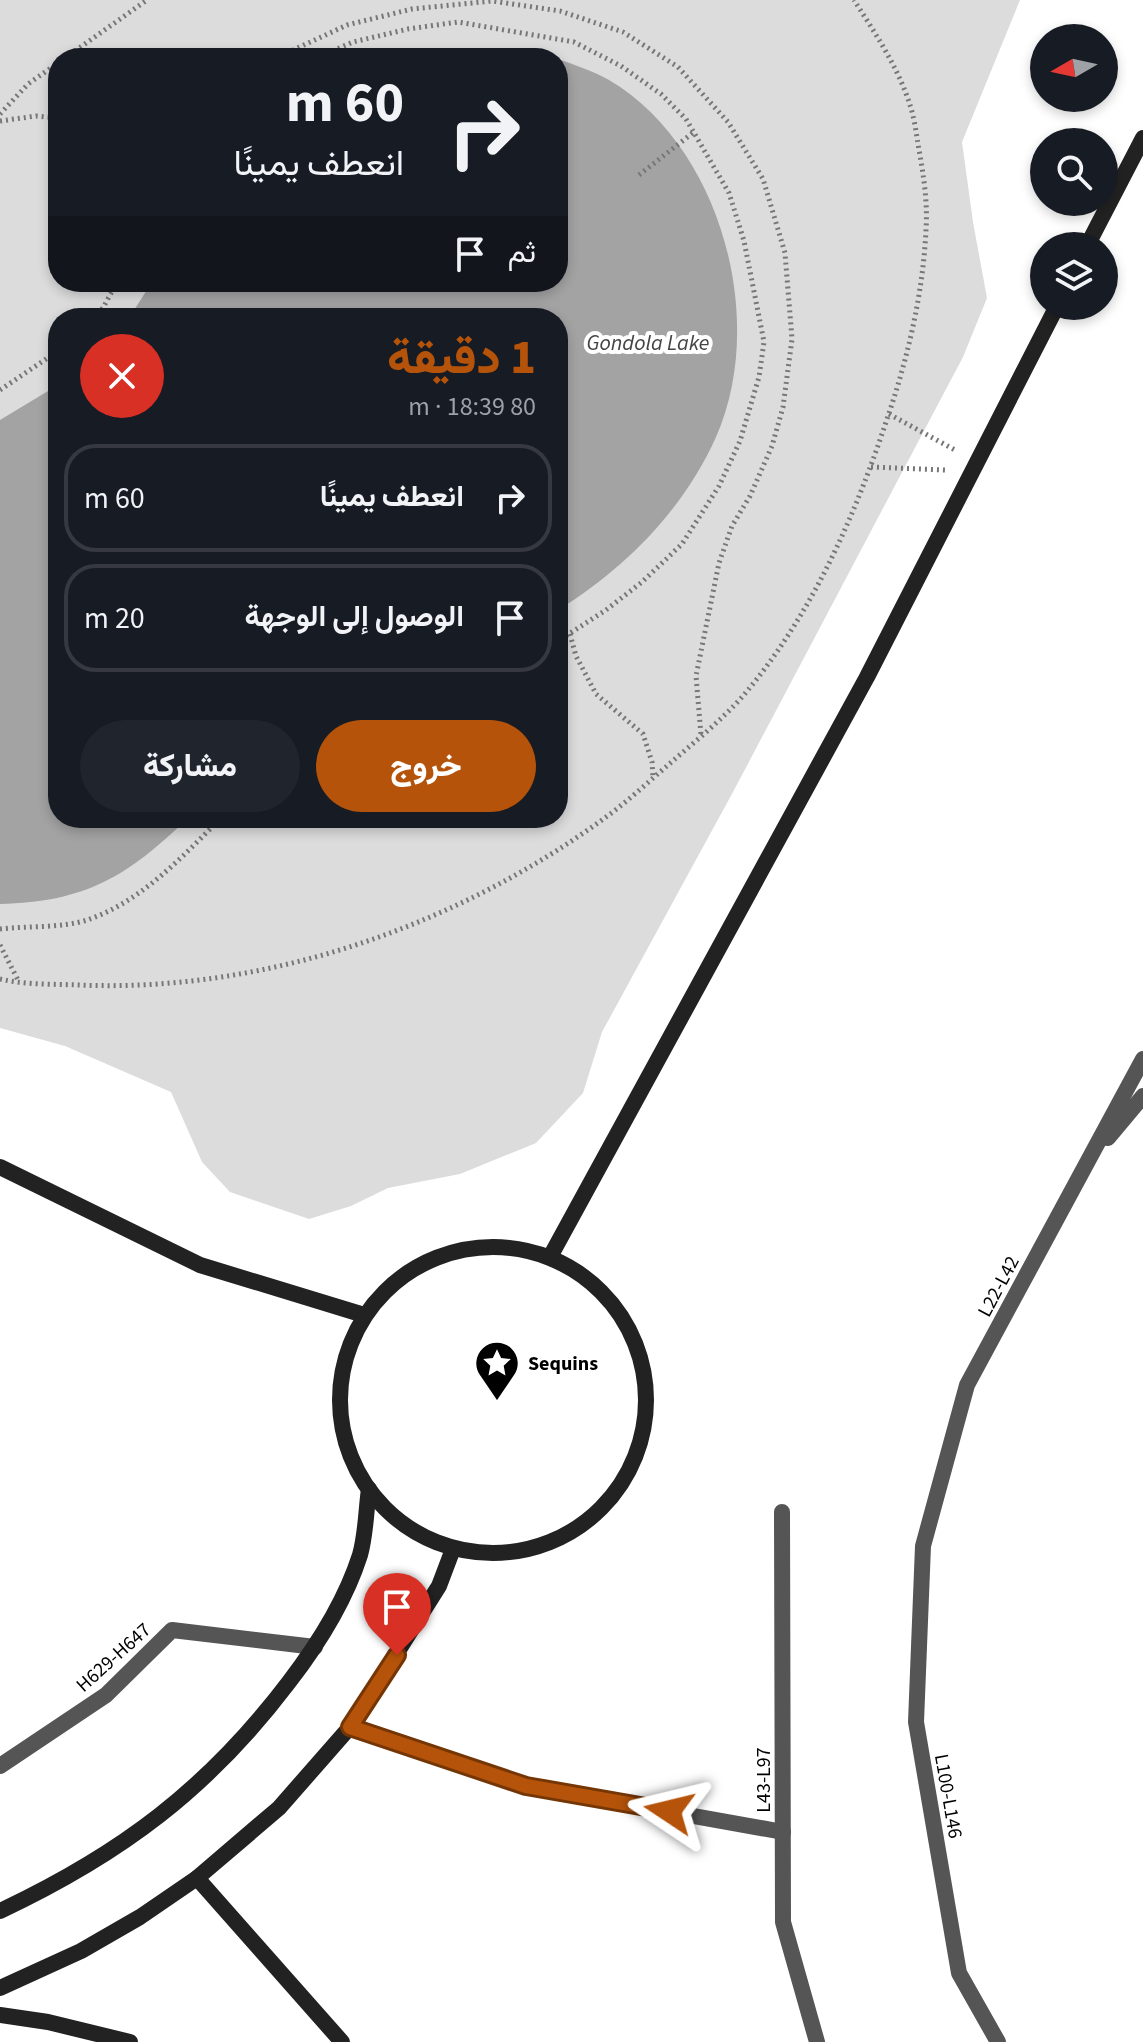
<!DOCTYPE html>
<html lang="ar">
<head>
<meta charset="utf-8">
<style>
	:root { --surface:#171b24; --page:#20242c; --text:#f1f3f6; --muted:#9ea1a6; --line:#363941; --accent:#b45309 }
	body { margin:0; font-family:"Source Sans 3",Vazirmatn,sans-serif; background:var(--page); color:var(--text); direction:rtl; height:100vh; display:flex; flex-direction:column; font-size:30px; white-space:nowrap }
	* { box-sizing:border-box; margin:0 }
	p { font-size:26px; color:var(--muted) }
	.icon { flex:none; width:44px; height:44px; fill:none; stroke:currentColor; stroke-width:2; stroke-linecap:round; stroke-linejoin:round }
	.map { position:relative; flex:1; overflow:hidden; direction:ltr }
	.side { position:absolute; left:48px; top:308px; width:520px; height:520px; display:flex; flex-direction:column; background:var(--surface); border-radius:32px; box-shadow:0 4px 12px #0003; direction:rtl }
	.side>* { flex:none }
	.guide { position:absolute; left:48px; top:48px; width:520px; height:244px; border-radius:32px; box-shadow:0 4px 12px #0003; direction:rtl; background:#171b24; color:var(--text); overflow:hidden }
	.needle { width:52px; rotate:261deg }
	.buttons { position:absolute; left:1030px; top:24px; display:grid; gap:16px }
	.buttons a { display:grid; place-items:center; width:88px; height:88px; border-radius:50%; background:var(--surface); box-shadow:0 4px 12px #0003; font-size:40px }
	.pin { position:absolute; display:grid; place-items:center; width:68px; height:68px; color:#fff; margin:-82px -34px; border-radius:50% 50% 50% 0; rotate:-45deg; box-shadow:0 0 8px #0007 }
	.pin .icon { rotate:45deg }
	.me { position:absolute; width:88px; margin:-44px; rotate:280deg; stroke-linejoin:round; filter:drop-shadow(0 0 6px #0008) }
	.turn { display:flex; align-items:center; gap:28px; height:168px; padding:0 32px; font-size:36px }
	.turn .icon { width:104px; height:104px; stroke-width:2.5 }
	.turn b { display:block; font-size:56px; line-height:68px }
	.then { display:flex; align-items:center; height:76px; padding:0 32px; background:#0003; gap:16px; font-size:30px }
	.round { display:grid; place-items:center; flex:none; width:84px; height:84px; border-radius:42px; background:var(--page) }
	.headline { display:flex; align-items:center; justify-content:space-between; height:136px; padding:0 32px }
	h1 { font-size:48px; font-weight:800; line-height:60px; color:var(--accent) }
	.button { display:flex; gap:16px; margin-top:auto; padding:16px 32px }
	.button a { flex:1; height:92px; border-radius:48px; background:var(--accent); color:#fff; font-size:32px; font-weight:800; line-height:92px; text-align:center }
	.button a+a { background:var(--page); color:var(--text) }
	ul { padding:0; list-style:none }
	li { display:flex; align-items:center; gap:24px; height:108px; margin:0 16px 12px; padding:0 16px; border:4px solid var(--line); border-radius:32px }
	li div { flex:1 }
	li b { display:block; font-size:30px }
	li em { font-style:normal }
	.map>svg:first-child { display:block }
	.green { fill:#dcdcdc; fill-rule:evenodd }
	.water { fill:#a3a3a3 }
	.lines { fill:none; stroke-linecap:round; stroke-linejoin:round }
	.path { stroke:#777; stroke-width:5; stroke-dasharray:2 4; stroke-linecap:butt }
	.street { stroke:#555; stroke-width:16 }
	.secondary { stroke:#222; stroke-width:16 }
	.route-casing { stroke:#753606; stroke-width:20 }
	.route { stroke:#b45309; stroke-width:14 }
	.labels { text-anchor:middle; stroke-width:8; stroke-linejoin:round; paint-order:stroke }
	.street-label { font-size:20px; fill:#000; stroke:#fff }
	.poi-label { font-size:20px; font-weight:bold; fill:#000; stroke:#fff; text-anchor:start }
	.water-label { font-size:22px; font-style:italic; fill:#444; stroke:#fff }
</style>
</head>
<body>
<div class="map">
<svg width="1143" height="2042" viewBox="0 0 1143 2042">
	<rect width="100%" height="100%" fill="#fff"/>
	<!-- green -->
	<path class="green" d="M0,0h1020l-58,142 11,80 14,76 -24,59 -230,435 -131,240 -19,61 -47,50 -76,31 -72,14 -37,18 -42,13 -79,-27 -28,-30 -31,-70 -106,-46 -65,-18zM58,58h500v224h-500zM58,318h500v500h-500z"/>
	<!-- water -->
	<g class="water">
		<path d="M467,49l56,3 31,6h-166z"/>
		<path d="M558,59c17,6 35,12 51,21 112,66 159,240 107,357 -32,72 -91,132 -158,173v-292h-429l23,-36h406z"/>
		<path d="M58,385v433h130c-60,58 -102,84 -188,86v-484z"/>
	</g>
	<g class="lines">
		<!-- path -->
		<g class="path">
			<path d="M65,58l82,-58"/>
			<path d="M276,58l71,-33 65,-16 80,-8 68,10 63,21 55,35 50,55 35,57 22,74 7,86 -9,68 -11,39 -22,50 -18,30 -13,37 -23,113 5,59"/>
			<path d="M316,58l37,-16 55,-13 50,-7 116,20 47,24 40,28 25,25 43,74 15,48 20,101 -5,35 -19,64 -21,45 -37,58 -40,38 -36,28 -48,31"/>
			<path d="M0,114l28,-30 30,-21"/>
			<path d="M0,121l36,-5 22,2"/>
			<path d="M639,175l55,-43"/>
			<path d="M93,318l10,-10 14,-26"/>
			<path d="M0,390l58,-39"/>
			<path d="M889,414l66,36"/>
			<path d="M871,467l75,3"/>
			<path d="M570,634l6,22 20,38 47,40 9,28 1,15"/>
			<path d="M0,929c26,-3 63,-1 87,-9 54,-18 95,-63 134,-102"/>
			<path d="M0,945l19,37"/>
			<path d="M0,979c25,6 53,5 79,6 185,8 378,-59 527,-168 21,-15 41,-34 61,-51 27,-24 58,-48 81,-76 66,-80 108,-176 140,-274 20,-59 35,-123 38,-186 2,-29 -3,-58 -8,-86 -2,-13 -4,-27 -8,-39 -12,-38 -35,-72 -56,-105"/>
		</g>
		<!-- street -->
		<g class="street">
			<path d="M1108,1138l35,-42"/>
			<path d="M782,1512l1,410 34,120"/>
			<path d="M350,1727l176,59 257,46"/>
			<path d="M0,1766l106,-71 66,-65 143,17"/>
			<path d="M998,2042l-39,-69 -43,-251 7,-176 44,-161 176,-326"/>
		</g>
		<!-- secondary -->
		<g class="secondary">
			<path d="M1087,246l56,-108"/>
			<path d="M0,1167l200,98 164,50"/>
			<circle cx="493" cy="1400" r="153"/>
			<path d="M550,1257l317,-580 190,-371"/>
			<path d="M197,1878l145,164"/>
			<path d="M0,1911c121,-57 208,-122 289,-229 30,-39 56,-80 71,-127 6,-21 6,-45 9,-66"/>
			<path d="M0,1988l81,-37 59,-34 57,-39 82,-70 71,-81 89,-141 14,-37"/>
			<path d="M0,2015l48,7 82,20"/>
		</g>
	</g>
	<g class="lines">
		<!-- route casing -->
		<g class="route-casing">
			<path id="route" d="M397,1655l-47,72 176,59 143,25"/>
		</g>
		<!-- route -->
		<use href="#route" class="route"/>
	</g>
	<!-- icons -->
	<defs>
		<g id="sight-pin" transform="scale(2.3)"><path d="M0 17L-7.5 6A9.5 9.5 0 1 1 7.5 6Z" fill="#000" stroke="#fff"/><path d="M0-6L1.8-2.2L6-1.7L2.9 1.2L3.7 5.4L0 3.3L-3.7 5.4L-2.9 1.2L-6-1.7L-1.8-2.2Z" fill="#fff"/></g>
	</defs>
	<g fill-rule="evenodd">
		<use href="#sight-pin" x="497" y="1363"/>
	</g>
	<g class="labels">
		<!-- street labels -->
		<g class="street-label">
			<text transform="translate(998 1286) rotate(-62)" y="7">L22-L42</text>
			<text transform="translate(113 1657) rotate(-42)" y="7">H629-H647</text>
			<text transform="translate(763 1780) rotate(-90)" y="7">L43-L97</text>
			<text transform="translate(949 1796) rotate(80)" y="7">L100-L146</text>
		</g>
		<!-- poi labels -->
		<g class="poi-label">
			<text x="528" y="1370">Sequins</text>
		</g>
		<!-- water labels -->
		<g class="water-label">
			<text x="648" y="350">Gondola Lake</text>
		</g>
	</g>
</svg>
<div class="buttons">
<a><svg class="needle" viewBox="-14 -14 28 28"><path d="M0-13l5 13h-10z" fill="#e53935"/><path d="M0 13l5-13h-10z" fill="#9ea1a6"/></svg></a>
<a><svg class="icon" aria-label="search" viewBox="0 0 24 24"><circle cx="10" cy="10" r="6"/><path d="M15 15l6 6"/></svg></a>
<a><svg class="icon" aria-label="layers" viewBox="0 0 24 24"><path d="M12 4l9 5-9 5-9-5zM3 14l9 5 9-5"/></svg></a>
</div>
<div class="pin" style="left:397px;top:1655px;background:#d93025"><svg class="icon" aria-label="arrive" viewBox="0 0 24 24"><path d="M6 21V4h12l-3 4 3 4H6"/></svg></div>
<svg class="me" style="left:669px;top:1811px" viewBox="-20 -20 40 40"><path d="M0-17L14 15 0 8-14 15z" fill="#b45309" stroke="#fff" stroke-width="4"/></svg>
<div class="guide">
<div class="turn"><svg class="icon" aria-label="right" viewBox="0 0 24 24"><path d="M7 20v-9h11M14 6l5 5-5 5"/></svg><div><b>60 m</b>انعطف يمينًا</div></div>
<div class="then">ثم<svg class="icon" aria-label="arrive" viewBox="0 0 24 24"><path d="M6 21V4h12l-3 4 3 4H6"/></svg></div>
</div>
<section class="side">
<div class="headline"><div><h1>1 دقيقة</h1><p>80 m · 18:39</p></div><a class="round" style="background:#d93025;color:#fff"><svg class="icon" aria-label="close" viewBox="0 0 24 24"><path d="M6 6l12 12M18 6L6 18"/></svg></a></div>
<ul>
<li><svg class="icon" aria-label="right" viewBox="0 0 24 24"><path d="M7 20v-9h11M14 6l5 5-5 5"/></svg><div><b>انعطف يمينًا</b></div><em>60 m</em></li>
<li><svg class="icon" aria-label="arrive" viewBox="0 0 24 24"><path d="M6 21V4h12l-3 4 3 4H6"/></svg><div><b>الوصول إلى الوجهة</b></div><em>20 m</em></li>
</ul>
<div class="button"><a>خروج</a><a>مشاركة</a></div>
</section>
</div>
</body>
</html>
